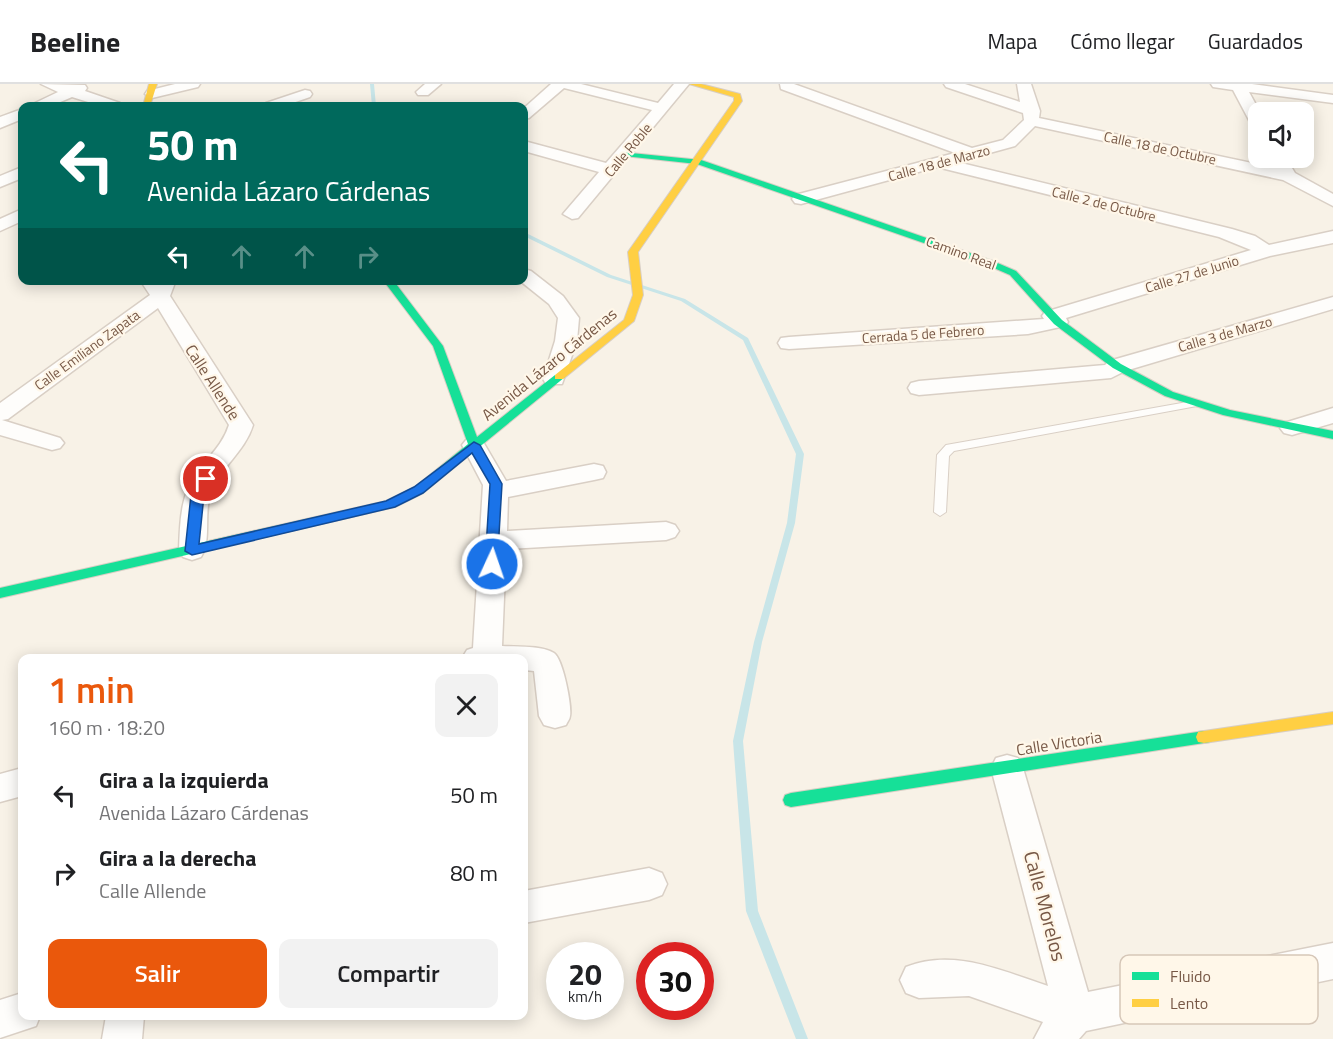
<!DOCTYPE html>
<html lang="es">
<head>
<meta charset="utf-8">
<style>
	:root { --surface:#fff; --page:#f2f2f2; --text:#202124; --muted:#757577; --line:#e0e0e0; --accent:#ea580c }
	body { margin:0; font-family:"Titillium Web",sans-serif; background:var(--page); color:var(--text); height:100vh; display:flex; flex-direction:column; font-size:22px; white-space:nowrap }
	* { box-sizing:border-box; margin:0 }
	p { font-size:20px; color:var(--muted) }
	.icon { flex:none; width:33px; height:33px; fill:none; stroke:currentColor; stroke-width:2; stroke-linecap:round; stroke-linejoin:round }
	.map { position:relative; flex:1; overflow:hidden }
	.panel { position:absolute; left:18px; top:570px; width:510px; height:366px; display:flex; flex-direction:column; background:var(--surface); border-radius:12px; box-shadow:0 3px 15px #0003 }
	.panel>* { flex:none }
	.guide { position:absolute; left:18px; top:18px; width:510px; height:183px; border-radius:12px; box-shadow:0 3px 15px #0003; background:#00695c; color:#fff; overflow:hidden }
	.controls { position:absolute; left:1248px; top:18px; display:grid; gap:12px }
	.controls a { display:grid; place-items:center; width:66px; height:66px; border-radius:12px; background:var(--surface); box-shadow:0 3px 15px #0003; font-size:30px }
	.speed { position:absolute; left:546px; top:858px; display:flex; gap:12px; font-size:30px; font-weight:700; text-align:center }
	.speed>* { display:grid; place-content:center; width:78px; height:78px; border-radius:50%; background:var(--surface); box-shadow:0 3px 15px #0003; line-height:1 }
	.speed small { font-size:15px; font-weight:400 }
	.speed .limit { border:9px solid #d22; background:#fff; color:#111 }
	.pin { position:absolute; display:grid; place-items:center; width:51px; height:51px; color:#fff; margin:-26px; border:3px solid #fff; border-radius:50%; box-shadow:0 2px 6px #0007 }
	.me { position:absolute; width:66px; margin:-33px; rotate:3deg; stroke-linejoin:round; filter:drop-shadow(0 0 4px #0008) }
	.turn { display:flex; align-items:center; gap:21px; height:126px; padding:0 30px; font-size:27px }
	.turn .icon { width:78px; height:78px; stroke-width:2.5 }
	.turn b { display:block; font-size:42px; line-height:51px }
	.lanes { display:flex; align-items:center; height:57px; padding:0 30px; background:#0003; justify-content:center; gap:30px; direction:ltr }
	.lanes .off { opacity:.35 }
	.round { display:grid; place-items:center; flex:none; width:63px; height:63px; border-radius:12px; background:var(--page) }
	.summary { display:flex; align-items:center; justify-content:space-between; height:102px; padding:0 30px }
	h1 { font-size:36px; font-weight:600; line-height:45px; color:var(--accent) }
	.cta { display:flex; gap:12px; margin-top:auto; padding:12px 30px }
	.cta a { flex:1; height:69px; border-radius:12px; background:var(--accent); color:#fff; font-size:24px; font-weight:600; line-height:69px; text-align:center }
	.cta a+a { background:var(--page); color:var(--text) }
	ul { padding:0; list-style:none }
	li { display:flex; align-items:center; gap:18px; height:78px; padding:0 30px }
	li div { flex:1 }
	li b { display:block; font-size:22px }
	li em { font-style:normal }
	header { display:flex; align-items:center; gap:36px; box-sizing:border-box; height:84px; padding:0 30px; background:var(--surface); border-bottom:2px solid var(--line) }
	header strong { font-size:28px }
	nav { display:flex; gap:33px; margin-inline-start:auto; font-size:21px }
	.map>svg:first-child { display:block }
	.lines { fill:none; stroke-linecap:round; stroke-linejoin:round }
	.stream { fill:#c8e5e8; fill-rule:evenodd }
	.lane-casing { stroke:#d9cfc5; stroke-width:2 }
	.street-casing { stroke:#d9cfc5; stroke-width:3 }
	.fast-casing { stroke:#d8cec4; stroke-width:2 }
	.slow-casing { stroke:#d8cec4; stroke-width:2 }
	.lane { fill:#fefdfb; fill-rule:evenodd }
	.street { fill:#fefdfb; fill-rule:evenodd }
	.fast { fill:#16e098; fill-rule:evenodd }
	.slow { fill:#ffcf43; fill-rule:evenodd }
	.route { fill:#1a73e8; stroke:#114b97; stroke-width:1.5 }
	.labels { text-anchor:middle; stroke-width:4.5; stroke-linejoin:round; paint-order:stroke }
	.far-street-label { font-size:14px; fill:#775846; stroke:#fff7e9 }
	.street-label { font-size:16px; fill:#775846; stroke:#fff7e9 }
	.near-street-label { font-size:20px; fill:#775846; stroke:#fff7e9 }
	.key { fill:#fff7e9; stroke:#d6c7b8; stroke-width:1.5 }
	.key-label { font-size:16px; fill:#775846 }
</style>
</head>
<body>
<header>
<strong>Beeline</strong>
<nav><a>Mapa</a><a>Cómo llegar</a><a>Guardados</a></nav>
</header>
<div class="map">
<svg width="1333" height="955" viewBox="0 0 1333 955">
	<rect width="100%" height="100%" fill="#f8f2e7"/>
	<g class="lines">
		<!-- stream -->
		<g class="stream">
			<path d="M370,0h4l2,22h-4z"/>
			<path d="M524,148l87,43 74,24 63,39 56,116 -9,69 -33,119 -19,99 15,170 50,128h-12l-50,-128 -13,-170 21,-99 33,-119 9,-69 -53,-114 -62,-39 -74,-24 -83,-41z"/>
		</g>
		<!-- lane casing -->
		<g class="lane-casing">
			<path id="lane" d="M1193,317l6,3 -2,2 -243,45 -5,5 -3,56 -6,4 -6,-4 3,-57 9,-10z"/>
		</g>
		<!-- street casing -->
		<g class="street-casing">
			<g id="street">
				<path d="M41,0l44,1 2,3 -2,3 35,12 3,3h-22l-29,-9 -21,9h-18l2,-3 23,-11z"/>
				<path d="M175,0h25l-2,3 -46,11 -7,-4 2,-3z"/>
				<path d="M425,0h16l-13,11h-10l-2,-3z"/>
				<path d="M551,0h30l77,19 16,-19h15l-111,134 -6,1 -9,-5 36,-42 -75,-21v-10l82,22 46,-53 -88,-22 -35,30 -5,1v-11z"/>
				<path d="M780,0h14l178,64 31,-8 21,-20 -1,-7 -77,-26 -2,-3h21l55,18 -3,-18h14l9,27 -1,7 236,50 -3,-6 2,-4h12l9,15 38,21v12l-50,-26 -248,-54 -20,20 -58,16 275,67 23,7 14,9 64,-14v12l-63,13 -204,62 2,4 -3,4 -37,8 -239,15 -8,-1 -3,-5 3,-5 8,-1 255,-18 -2,-3 3,-4 206,-62 -32,-13 -282,-70 -136,37 -6,-1 -3,-4 3,-4 160,-42 -174,-64z"/>
				<path d="M1211,0h41l81,11v8l-84,-11 11,20 -2,15 -8,-5 -17,-32 -20,-3z"/>
				<path d="M305,6l5,1 2,3 -2,3 -26,9h-21l3,-3z"/>
				<path d="M22,25v10l-22,9v-11z"/>
				<path d="M22,83v11l-22,9v-11z"/>
				<path d="M22,125v12l-22,10v-12z"/>
				<path d="M524,185l7,2 32,25 16,22 -2,23 -15,43h-16l-3,-5 12,-38 3,-23 -9,-14 -30,-24h5z"/>
				<path d="M140,196h36l-6,16 83,129c-8,27 -33,42 -42,68 -8,20 1,47 -10,64l-9,3 -9,-3 -4,-6c1,-29 1,-56 19,-80 12,-16 25,-27 31,-46l-71,-117 -150,111 -6,1 58,18 4,5 -4,5 -8,2 -52,-15v-32l150,-108z"/>
				<path d="M1333,213v12l-208,62 -14,7 -192,17 -8,-2 -3,-5 3,-5 8,-2 186,-16 4,-4z"/>
				<path d="M1333,324v15l-41,12 -8,-2 -4,-5 4,-5z"/>
				<path d="M474,354l8,2 24,41 88,-17 9,2 3,6 -3,6 -9,2 -86,17 -1,34 159,-9 9,3 4,6 -4,6 -9,3 -160,9 -4,97c15,1 39,-1 52,7 9,6 18,53 16,63 0,3 -3,6 -4,9l-11,3 -11,-3 -5,-9 -5,-45 -10,-1v-12h-62l5,-8 6,-2 10,-163 -21,-40 4,-5z"/>
				<path d="M1007,671l11,3 5,10 65,224 245,-49v36l-247,52 -7,8h-45l9,-17 -74,-26 -50,2 -13,-5 -6,-13 6,-13c48,-19 96,4 142,19l-57,-218 5,-10z"/>
				<path d="M22,684v28l-22,6v-28z"/>
				<path d="M649,784l13,5 5,11 -5,11 -13,5 -125,23v-32z"/>
				<path d="M22,909v23h18l-4,10 -36,12v-38z"/>
				<path d="M106,932h38l-2,23h-40z"/>
			</g>
		</g>
		<!-- fast casing -->
		<g class="fast-casing">
			<g id="fast">
				<path d="M621,68l80,8 292,101 23,10 46,49 59,44 52,28 57,18 103,21v8l-110,-24 -58,-19 -52,-28 -59,-44 -44,-49 -23,-10 -290,-101 -73,-8h-3z"/>
				<path d="M383,196h10l50,66 34,91 78,-62h8l2,2 -142,116 -28,14 -395,91v-10l386,-87 29,-14 53,-43 -35,-98z"/>
				<path d="M1204,647l6,1 2,5 -2,5 -6,1 -413,64 -6,-2 -2,-5 2,-5 6,-2z"/>
			</g>
		</g>
		<!-- slow casing -->
		<g class="slow-casing">
			<g id="slow">
				<path d="M149,0h8l-7,22h-7z"/>
				<path d="M689,0h12l39,10 2,7 -104,151 5,43 -9,26 -71,58h-8v-4l69,-55 9,-25 -5,-43 106,-151v-4z"/>
				<path d="M1333,628v12l-129,19 -6,-1 -2,-5 2,-5 6,-1z"/>
			</g>
		</g>
		<!-- lane -->
		<use href="#lane" class="lane"/>
		<!-- street -->
		<use href="#street" class="street"/>
		<!-- fast -->
		<use href="#fast" class="fast"/>
		<!-- slow -->
		<use href="#slow" class="slow"/>
	</g>
	<!-- route -->
	<path class="route" d="M474,358l6,3 22,39 -5,84h-10l-2,-4 5,-80 -18,-31 -49,40 -28,14 -203,48 -7,-4 6,-56 10,-18 5,-2 6,4 -8,16 -5,49 187,-43 28,-14z"/>
	<g class="labels">
		<!-- far-street labels -->
		<g class="far-street-label">
			<text transform="translate(1160 64) rotate(12)" y="5">Calle 18 de Octubre</text>
			<text transform="translate(628 66) rotate(-50)" y="5">Calle Roble</text>
			<text transform="translate(939 79) rotate(-15)" y="5">Calle 18 de Marzo</text>
			<text transform="translate(1104 120) rotate(14)" y="5">Calle 2 de Octubre</text>
			<text transform="translate(961 169) rotate(20)" y="5">Camino Real</text>
			<text transform="translate(1192 190) rotate(-17)" y="5">Calle 27 de Junio</text>
			<text transform="translate(923 250) rotate(-4)" y="5">Cerrada 5 de Febrero</text>
			<text transform="translate(1225 250) rotate(-16)" y="5">Calle 3 de Marzo</text>
			<text transform="translate(87 266) rotate(-36)" y="5">Calle Emiliano Zapata</text>
		</g>
		<!-- street labels -->
		<g class="street-label">
			<text transform="translate(549 280) rotate(-39)" y="6">Avenida Lázaro Cárdenas</text>
			<text transform="translate(213 298) rotate(57)" y="6">Calle Allende</text>
			<text transform="translate(1059 659) rotate(-9)" y="6">Calle Victoria</text>
		</g>
		<!-- near-street labels -->
		<g class="near-street-label">
			<text transform="translate(1045 822) rotate(75)" y="7">Calle Morelos</text>
		</g>
	</g>
	<!-- legend -->
	<rect x="1120" y="871" width="198" height="69" rx="9" class="key"/>
	<rect x="1132" y="888" width="27" height="8" fill="#16e098"/>
	<rect x="1132" y="915" width="27" height="8" fill="#ffcf43"/>
	<g class="key-label">
		<text x="1170" y="898">Fluido</text>
		<text x="1170" y="925">Lento</text>
	</g>
</svg>
<div class="controls">
<a><svg class="icon" aria-label="sound" viewBox="0 0 24 24"><path d="M4 9h4l5-4v14l-5-4H4zM17 9q2 3 0 6"/></svg></a>
</div>
<div class="speed"><div>20<small>km/h</small></div><div class="limit">30</div></div>
<div class="pin" style="left:206px;top:395px;background:#d93025"><svg class="icon" aria-label="arrive" viewBox="0 0 24 24"><path d="M6 21V4h12l-3 4 3 4H6"/></svg></div>
<svg class="me" style="left:492px;top:480px" viewBox="-20 -20 40 40"><circle r="17" fill="#1a73e8" stroke="#fff" stroke-width="3"/><path d="M0-11L8 9 0 5-8 9z" fill="#fff"/></svg>
<div class="guide">
<div class="turn"><svg class="icon" aria-label="left" viewBox="0 0 24 24"><path d="M17 20v-9H6M10 6l-5 5 5 5"/></svg><div><b>50 m</b>Avenida Lázaro Cárdenas</div></div>
<div class="lanes"><svg class="icon" aria-label="left" viewBox="0 0 24 24"><path d="M17 20v-9H6M10 6l-5 5 5 5"/></svg><svg class="icon off" aria-label="ahead" viewBox="0 0 24 24"><path d="M12 20V5M6 11l6-6 6 6"/></svg><svg class="icon off" aria-label="ahead" viewBox="0 0 24 24"><path d="M12 20V5M6 11l6-6 6 6"/></svg><svg class="icon off" aria-label="right" viewBox="0 0 24 24"><path d="M7 20v-9h11M14 6l5 5-5 5"/></svg></div>
</div>
<section class="panel">
<div class="summary"><div><h1>1 min</h1><p>160 m · 18:20</p></div><a class="round"><svg class="icon" aria-label="close" viewBox="0 0 24 24"><path d="M6 6l12 12M18 6L6 18"/></svg></a></div>
<ul>
<li><svg class="icon" aria-label="left" viewBox="0 0 24 24"><path d="M17 20v-9H6M10 6l-5 5 5 5"/></svg><div><b>Gira a la izquierda</b><p>Avenida Lázaro Cárdenas</p></div><em>50 m</em></li>
<li><svg class="icon" aria-label="right" viewBox="0 0 24 24"><path d="M7 20v-9h11M14 6l5 5-5 5"/></svg><div><b>Gira a la derecha</b><p>Calle Allende</p></div><em>80 m</em></li>
</ul>
<div class="cta"><a>Salir</a><a>Compartir</a></div>
</section>
</div>
</body>
</html>
